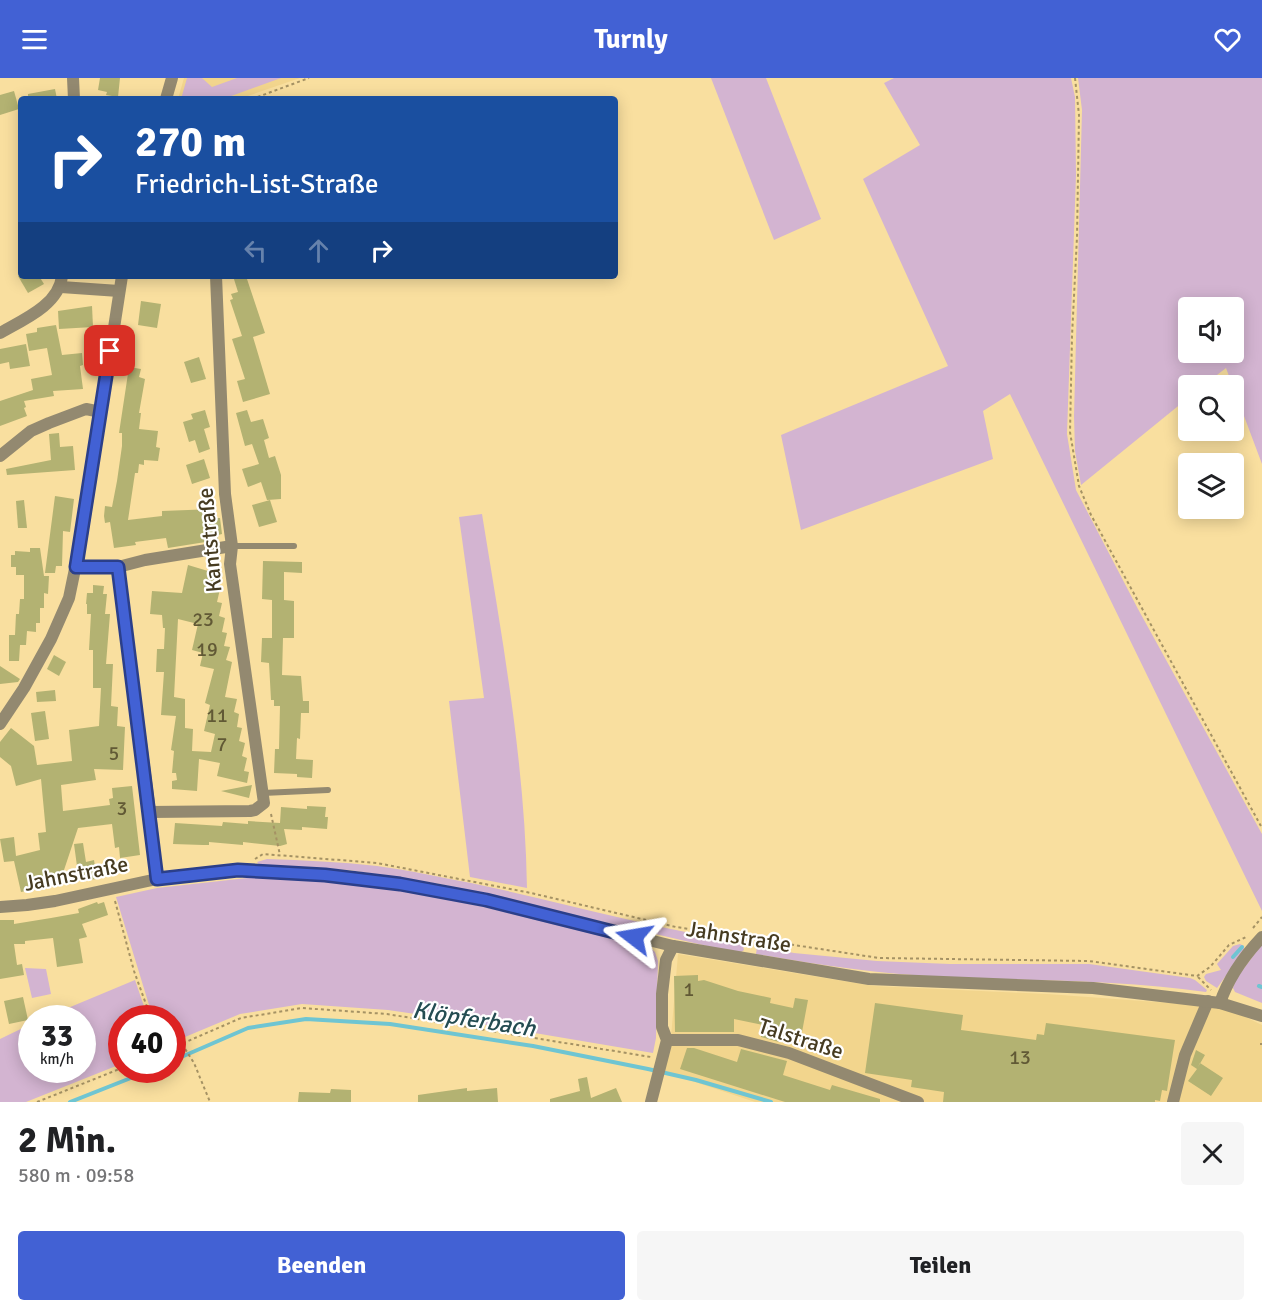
<!DOCTYPE html>
<html lang="de">
<head>
<meta charset="utf-8">
<style>
	:root { --surface:#fff; --page:#f6f6f6; --text:#202124; --muted:#757577; --accent:#4261d4 }
	body { margin:0; font-family:Signika,sans-serif; background:var(--page); color:var(--text); height:100vh; display:flex; flex-direction:column; font-size:22px; white-space:nowrap }
	* { box-sizing:border-box; margin:0 }
	p { font-size:20px; color:var(--muted) }
	.icon { flex:none; width:33px; height:33px; fill:none; stroke:currentColor; stroke-width:2; stroke-linecap:round; stroke-linejoin:round }
	.map { position:relative; height:1024px; overflow:hidden }
	.details { display:flex; flex-direction:column; background:var(--surface); flex:1 }
	.details>* { flex:none }
	.banner { position:absolute; left:18px; top:18px; width:600px; height:183px; border-radius:6px; box-shadow:0 3px 15px #0003; background:#1a4fa0; color:#fff; overflow:hidden }
	.controls { position:absolute; left:1178px; top:219px; display:grid; gap:12px }
	.controls a { display:grid; place-items:center; width:66px; height:66px; border-radius:6px; background:var(--surface); box-shadow:0 3px 15px #0003; font-size:30px }
	.speed { position:absolute; left:18px; top:927px; display:flex; gap:12px; font-size:30px; font-weight:700; text-align:center }
	.speed>* { display:grid; place-content:center; width:78px; height:78px; border-radius:50%; background:var(--surface); box-shadow:0 3px 15px #0003; line-height:1 }
	.speed small { font-size:15px; font-weight:400 }
	.speed .limit { border:9px solid #d22; background:#fff; color:#111 }
	.pin { position:absolute; display:grid; place-items:center; width:51px; height:51px; color:#fff; margin:-26px; border-radius:12px; box-shadow:0 3px 9px #0006 }
	.me { position:absolute; width:66px; margin:-33px; rotate:284deg; stroke-linejoin:round; filter:drop-shadow(0 0 4px #0008) }
	.turn { display:flex; align-items:center; gap:21px; height:126px; padding:0 18px; font-size:27px }
	.turn .icon { width:78px; height:78px; stroke-width:2.5 }
	.turn b { display:block; font-size:42px; line-height:51px }
	.lanes { display:flex; align-items:center; height:57px; padding:0 18px; background:#0003; justify-content:center; gap:30px; direction:ltr }
	.lanes .off { opacity:.35 }
	.round { display:grid; place-items:center; flex:none; width:63px; height:63px; border-radius:6px; background:var(--page) }
	.summary { display:flex; align-items:center; justify-content:space-between; height:102px; padding:0 18px }
	h1 { font-size:36px; font-weight:800; line-height:45px }
	.primary-button { display:flex; gap:12px; margin-top:auto; padding:12px 18px }
	.primary-button a { flex:1; height:69px; border-radius:6px; background:var(--accent); color:#fff; font-size:24px; font-weight:800; line-height:69px; text-align:center }
	.primary-button a+a { background:var(--page); color:var(--text) }
	header { display:flex; justify-content:space-between; align-items:center; height:78px; padding:0 18px; background:var(--accent); color:#fff; font-size:27px; font-weight:800 }
	.map>svg:first-child { display:block }
	.built { fill:#f2d58d }
	.green { fill:#d3b4d1; fill-rule:evenodd }
	.lines { fill:none; stroke-linecap:round; stroke-linejoin:round }
	.stream { stroke:#6fc5d2; stroke-width:4 }
	.building { fill:#b3b272; fill-rule:evenodd }
	.path { stroke:#a59264; stroke-width:2; stroke-dasharray:3 3; stroke-linecap:butt }
	.service { stroke:#938970; stroke-width:6 }
	.minor { stroke:#938970; stroke-width:12 }
	.tertiary { stroke:#938970; stroke-width:12 }
	.route-casing { stroke:#2b3f8a; stroke-width:15 }
	.route { stroke:#4261d4; stroke-width:10 }
	.labels { text-anchor:middle; stroke-width:4.5; stroke-linejoin:round; paint-order:stroke }
	.number-label { font-size:20px; fill:#615935 }
	.street-label { font-size:22px; fill:#463b21; stroke:#fff }
	.water-label { font-size:24px; font-style:italic; fill:#244c52; stroke:#fff }
</style>
</head>
<body>
<header><svg class="icon" aria-label="menu" viewBox="0 0 24 24"><path d="M4 6h16M4 12h16M4 18h16"/></svg>Turnly<svg class="icon" aria-label="heart" viewBox="0 0 24 24"><path d="M12 20l-8-8c-3-5 5-10 8-4 3-6 11-1 8 4z"/></svg></header>
<div class="map">
<svg width="1262" height="1024" viewBox="0 0 1262 1024">
	<rect width="100%" height="100%" fill="#f9df9f"/>
	<!-- built -->
	<g class="built">
		<path d="M184,0h116l-61,21h-61z"/>
		<path d="M678,876l196,32 173,8 178,13 37,18v77h-507l-93,-31 9,-34z"/>
	</g>
	<!-- green -->
	<g class="green">
		<path d="M187,0h15l10,9 25,-9h44l-58,21h-42z"/>
		<path d="M711,0h55l55,141 -47,21z"/>
		<path d="M894,0h177l4,19 1,78 -9,259 9,56 62,119 124,225v77l-252,-517 -27,17 10,48 -192,71 -20,-95 167,-69 -85,-187 57,-34 -36,-62z"/>
		<path d="M1078,0h184v386l-36,-96 -22,17 -16,1v12l-107,87 -6,-34 -1,-35 8,-306zM1188,230h45v44h-45z"/>
		<path d="M482,436c20,124 43,248 45,374l-57,-11 -21,-176 35,-3 -25,-181z"/>
		<path d="M267,781c37,1 73,3 110,7 31,4 62,11 94,17 90,19 180,45 271,59l2,8 -4,3h-3l-297,-69 -91,-14 -89,-4 -3,-4z"/>
		<path d="M264,798l131,13 85,17 169,40 6,6 3,9 -2,77 -3,15 -190,-32 -75,-11 -86,-6 -62,10 -67,28 -1,-24h-19l-37,-121 41,-9z"/>
		<path d="M1240,866l4,2v5l-27,37 -11,-7 -2,-4 2,-3 15,-4 -4,-6 16,-18z"/>
		<path d="M1262,866v59l-27,-11 -2,-4 3,-9z"/>
		<path d="M760,868l34,7 83,8 73,3h139l101,14 5,2 12,10 -1,2c-88,-13 -175,-11 -264,-15 -63,-3 -124,-12 -186,-23l1,-7z"/>
		<path d="M25,890l21,1 5,25 -19,4z"/>
		<path d="M135,902l13,38h-26l-1,46 -95,38h-26v-63l31,-15 1,46h50v-52h-38z"/>
	</g>
	<g class="lines">
		<!-- stream -->
		<g class="stream">
			<path d="M1233,879l9,-10"/>
			<path d="M1259,908l3,1"/>
			<path d="M172,983l76,-33 58,-9 84,5 143,22 115,23 48,11 75,22"/>
			<path d="M70,1024l81,-32"/>
		</g>
	</g>
	<!-- building -->
	<g class="building">
		<path d="M100,0h20l-2,19 -12,-2 1,-3 -9,-2z"/>
		<path d="M55,11l2,10h-29v-5z"/>
		<path d="M14,13l5,18 -19,6v-20z"/>
		<path d="M18,198h21l5,8 -16,9z"/>
		<path d="M233,198h13l19,57 -12,4 17,57 -27,8 -6,-21 8,-2 -13,-40 10,-3 -12,-36 3,-1 -2,-5 7,-2z"/>
		<path d="M141,223l20,3 -4,24 -19,-3z"/>
		<path d="M92,228l1,21 -34,2 -1,-18z"/>
		<path d="M56,247l6,30 20,-2 1,12 -3,1 3,23 -30,2 1,5 -30,5 2,6 -2,1 3,8 -27,10v-25l33,-11 -2,-11 21,-4 -5,-27 -18,3 -3,-17 11,-2v-4z"/>
		<path d="M26,266l4,22 -20,3 -1,-7 -9,2v-15z"/>
		<path d="M199,279l7,22 -15,4 -7,-21z"/>
		<path d="M129,289l12,2 -2,8 6,2 -6,34h2l-2,16 19,2 -2,16 4,1 -2,13 -14,-1v5l-5,-1 -1,9h-3l-7,47 34,-4v-5l52,-2 1,9h5l2,16 -4,1v5l-50,8 -2,-10 -31,4 1,3 -22,3 -4,-26 -5,1 -1,-7 1,-10 7,1 5,-26 5,-35v-13h-3z"/>
		<path d="M205,332l5,17 -6,2 6,20 -11,4 -4,-13 -6,2 -6,-20 10,-3 -2,-5z"/>
		<path d="M247,332l4,12 12,-3 6,19 -5,2 5,18 6,-2 6,19v24l-14,1 -6,-18 -13,5 -6,-18 17,-5 -7,-20 -7,2 -9,-33z"/>
		<path d="M59,355l1,14 13,-1 2,24 -68,5 -1,-6 45,-9 -2,-26z"/>
		<path d="M204,381l6,19 -18,6 -6,-19z"/>
		<path d="M55,418l19,3 -4,33 -7,-1 -1,35h-6l-1,7h-10z"/>
		<path d="M24,422l3,28h-9l-2,-27z"/>
		<path d="M270,422l7,22 -18,5 -7,-22z"/>
		<path d="M30,470h10l4,28h5l-1,18 -4,-1v15h-4v15h-4v9l-9,-1 -1,14h-6l-1,16h-10v-26h6l1,-21h3l1,-15h4v-24h-8v-8h-5v-12h4v-4l15,1z"/>
		<path d="M263,483l39,1v11l-18,-1v28l10,1v37h-11l-1,37 19,1 2,25h6v12h-8l-1,26 -3,-1 -1,21 17,1 -1,18 -15,-1v-3l-23,-1 1,-24h4l1,-43h-6v-6h-3l-2,-37 -8,-1 1,-24h10v-38l-10,-1z"/>
		<path d="M188,487l30,9 -3,14 5,1 -3,13 5,1 -3,13 6,2 -3,14 5,1 -3,13 6,1 -4,13 6,2 -7,35 12,2 -3,13 5,2 -2,13 5,1 -3,13 6,2 -3,13 5,2 -3,13 5,1 -2,11 -30,-7 3,-13 -21,-4 -2,32 -25,-2v-8l5,-1 -1,-7h-4l2,-22 -3,-1 5,-34 -15,-1 3,-43h-8l1,-23h7l1,-21h-2l-1,-13 -12,-1 2,-23 30,2zM178,541l20,5 -6,26 11,3 -3,13 14,3 -9,34 5,2 -6,26 11,3 -4,18 -19,-1 1,-22 -8,-1v-29l-11,-2z"/>
		<path d="M93,507l11,1 -1,8h4l-2,20h5l-4,50h7l-2,42 7,1 -1,19 8,1 -2,43 -29,-1 2,11 -35,5 2,26 47,-6 -1,-6 4,-1 -1,-10 20,-2 8,69 -20,3 -1,-11 -4,1 -3,-24 -34,4 -16,48 -8,-2 -3,5 -13,-3 2,12 -19,4 -7,-31 -10,1 -4,-23 14,-2 2,19 24,-6 -2,-17 8,-1 -5,-53 -25,7 -5,-20 -11,-9v-15l11,-14 23,18 3,19 35,-4 -3,-31 30,-4 2,-38h-8v-38h-4l2,-36h-4v-10h-1l1,-11h6z"/>
		<path d="M54,577l12,7 -7,14 -12,-7z"/>
		<path d="M0,588l20,13 -2,3 -18,2z"/>
		<path d="M55,612l1,11 -19,1 -1,-10z"/>
		<path d="M45,633l4,28 -14,2 -4,-28z"/>
		<path d="M252,707l-3,13 -28,-7z"/>
		<path d="M307,728l19,1 -1,10h3l-1,12 -25,-2v3l-18,-1 3,15 -7,2 -37,-4v3l-34,-3v3h-6l-30,-1 2,-21 47,3 1,-4 25,2v-3l32,2 1,-16 26,2z"/>
		<path d="M83,765l3,19 8,-2 3,19 -18,2 -5,-37z"/>
		<path d="M97,824l1,2 6,-2 4,13 -26,9 5,13 -8,2 4,24 -26,4 -4,-29 -28,3v3h-11l3,21 5,-1 2,11 -24,4v-59h14v4l37,-6 28,-5 -1,-4z"/>
		<path d="M698,897v6l6,-1 34,11 33,7 -1,5 23,5 2,-10 13,2 -6,32 -20,-4 -3,14 -18,-5 2,-12 -29,-6v13h-59l-1,-56z"/>
		<path d="M23,919l5,23 -19,4 -5,-23z"/>
		<path d="M875,925l88,12 -2,15 75,10 1,-6 7,1 2,-12 129,17 -8,51 -5,-1 -2,11 -5,-1v2h-212l1,-10 -33,-5 1,-7 -47,-7z"/>
		<path d="M687,970h7l43,14 4,-13 46,12 -4,14 47,15 2,-5 48,14v3h-95l-105,-33z"/>
		<path d="M1196,972l9,5 -7,12 2,-4 23,15 -12,18 -23,-15 9,-12 -6,-4z"/>
		<path d="M587,999l4,21 25,-10 6,14h-72v-3l30,-8 -2,-12z"/>
		<path d="M467,1010v3l30,-3 1,14h-80v-7z"/>
		<path d="M331,1011l20,1v12h-53l1,-10 31,1z"/>
	</g>
	<g class="lines">
		<!-- path -->
		<g class="path">
			<path d="M1075,0l4,37 -2,122 -5,99 -2,96 9,54 12,29 171,313"/>
			<path d="M252,21l57,-21"/>
			<path d="M271,736l9,41"/>
			<path d="M255,781l8,-5 114,9 154,30 145,34 203,31 210,3 108,15 13,-9 19,-22 17,-8"/>
			<path d="M115,823l19,70 17,47"/>
			<path d="M1253,850l9,-11"/>
			<path d="M1198,899l13,13"/>
			<path d="M182,966l12,19 16,39"/>
			<path d="M1260,966h2"/>
			<path d="M172,970l69,-30 61,-10 85,6 264,43"/>
			<path d="M37,1024l85,-34"/>
		</g>
		<!-- service -->
		<g class="service">
			<path d="M232,468h62"/>
			<path d="M263,715l65,-3"/>
		</g>
		<!-- minor -->
		<g class="minor">
			<path d="M73,0l1,21"/>
			<path d="M61,209l58,4"/>
			<path d="M0,255c23,-13 59,-28 62,-57"/>
			<path d="M0,378l31,-25 18,-8 37,-14 15,3"/>
			<path d="M76,489h42l27,-7 87,-14"/>
			<path d="M118,489l32,245 7,67"/>
			<path d="M150,734l100,-1 5,-1 9,-7 -34,-239 2,-18 -7,-52 -9,-218"/>
			<path d="M1220,925c8,-24 25,-48 42,-66"/>
			<path d="M667,962h71l51,13 129,49"/>
			<path d="M651,1024l16,-62 -5,-13v-33l4,-34 7,-14"/>
			<path d="M1173,1024l12,-47 23,-54"/>
		</g>
		<!-- tertiary -->
		<g class="tertiary">
			<path d="M166,21l6,-21"/>
			<path d="M0,646l24,-36 27,-49 18,-41 13,-63 40,-259"/>
			<path d="M0,829l27,-2 28,-4 102,-22 81,-9 87,5 75,9 86,16 187,46 196,33 224,9 127,15 42,13"/>
		</g>
	</g>
	<g class="lines">
		<!-- route casing -->
		<g class="route-casing">
			<path id="route" d="M110,273l-34,216h42l39,312 81,-9 87,5 75,9 86,16 148,37"/>
		</g>
		<!-- route -->
		<use href="#route" class="route"/>
	</g>
	<g class="labels">
		<!-- number labels -->
		<g class="number-label">
			<text x="203" y="548">23</text>
			<text x="207" y="578">19</text>
			<text x="217" y="644">11</text>
			<text x="222" y="673">7</text>
			<text x="114" y="682">5</text>
			<text x="122" y="737">3</text>
			<text x="689" y="918">1</text>
			<text x="1020" y="986">13</text>
		</g>
		<!-- street labels -->
		<g class="street-label">
			<text transform="translate(209 462) rotate(-95)" y="8">Kantstraße</text>
			<text transform="translate(76 795) rotate(-11)" y="8">Jahnstraße</text>
			<text transform="translate(739 858) rotate(9)" y="8">Jahnstraße</text>
			<text transform="translate(801 960) rotate(18)" y="8">Talstraße</text>
		</g>
		<!-- water labels -->
		<g class="water-label">
			<text transform="translate(474 941) rotate(9)" y="8">Klöpferbach</text>
		</g>
	</g>
</svg>
<div class="controls">
<a><svg class="icon" aria-label="sound" viewBox="0 0 24 24"><path d="M4 9h4l5-4v14l-5-4H4zM17 9q2 3 0 6"/></svg></a>
<a><svg class="icon" aria-label="search" viewBox="0 0 24 24"><circle cx="10" cy="10" r="6"/><path d="M15 15l6 6"/></svg></a>
<a><svg class="icon" aria-label="layers" viewBox="0 0 24 24"><path d="M12 4l9 5-9 5-9-5zM3 14l9 5 9-5"/></svg></a>
</div>
<div class="speed"><div>33<small>km/h</small></div><div class="limit">40</div></div>
<div class="pin" style="left:110px;top:273px;background:#d93025"><svg class="icon" aria-label="arrive" viewBox="0 0 24 24"><path d="M6 21V4h12l-3 4 3 4H6"/></svg></div>
<svg class="me" style="left:634px;top:859px" viewBox="-20 -20 40 40"><path d="M0-17L14 15 0 8-14 15z" fill="#4261d4" stroke="#fff" stroke-width="4"/></svg>
<div class="banner">
<div class="turn"><svg class="icon" aria-label="right" viewBox="0 0 24 24"><path d="M7 20v-9h11M14 6l5 5-5 5"/></svg><div><b>270 m</b>Friedrich-List-Straße</div></div>
<div class="lanes"><svg class="icon off" aria-label="left" viewBox="0 0 24 24"><path d="M17 20v-9H6M10 6l-5 5 5 5"/></svg><svg class="icon off" aria-label="ahead" viewBox="0 0 24 24"><path d="M12 20V5M6 11l6-6 6 6"/></svg><svg class="icon" aria-label="right" viewBox="0 0 24 24"><path d="M7 20v-9h11M14 6l5 5-5 5"/></svg></div>
</div>
</div>
<section class="details">
<div class="summary"><div><h1>2 Min.</h1><p>580 m · 09:58</p></div><a class="round"><svg class="icon" aria-label="close" viewBox="0 0 24 24"><path d="M6 6l12 12M18 6L6 18"/></svg></a></div>
<div class="primary-button"><a>Beenden</a><a>Teilen</a></div>
</section>
</body>
</html>
